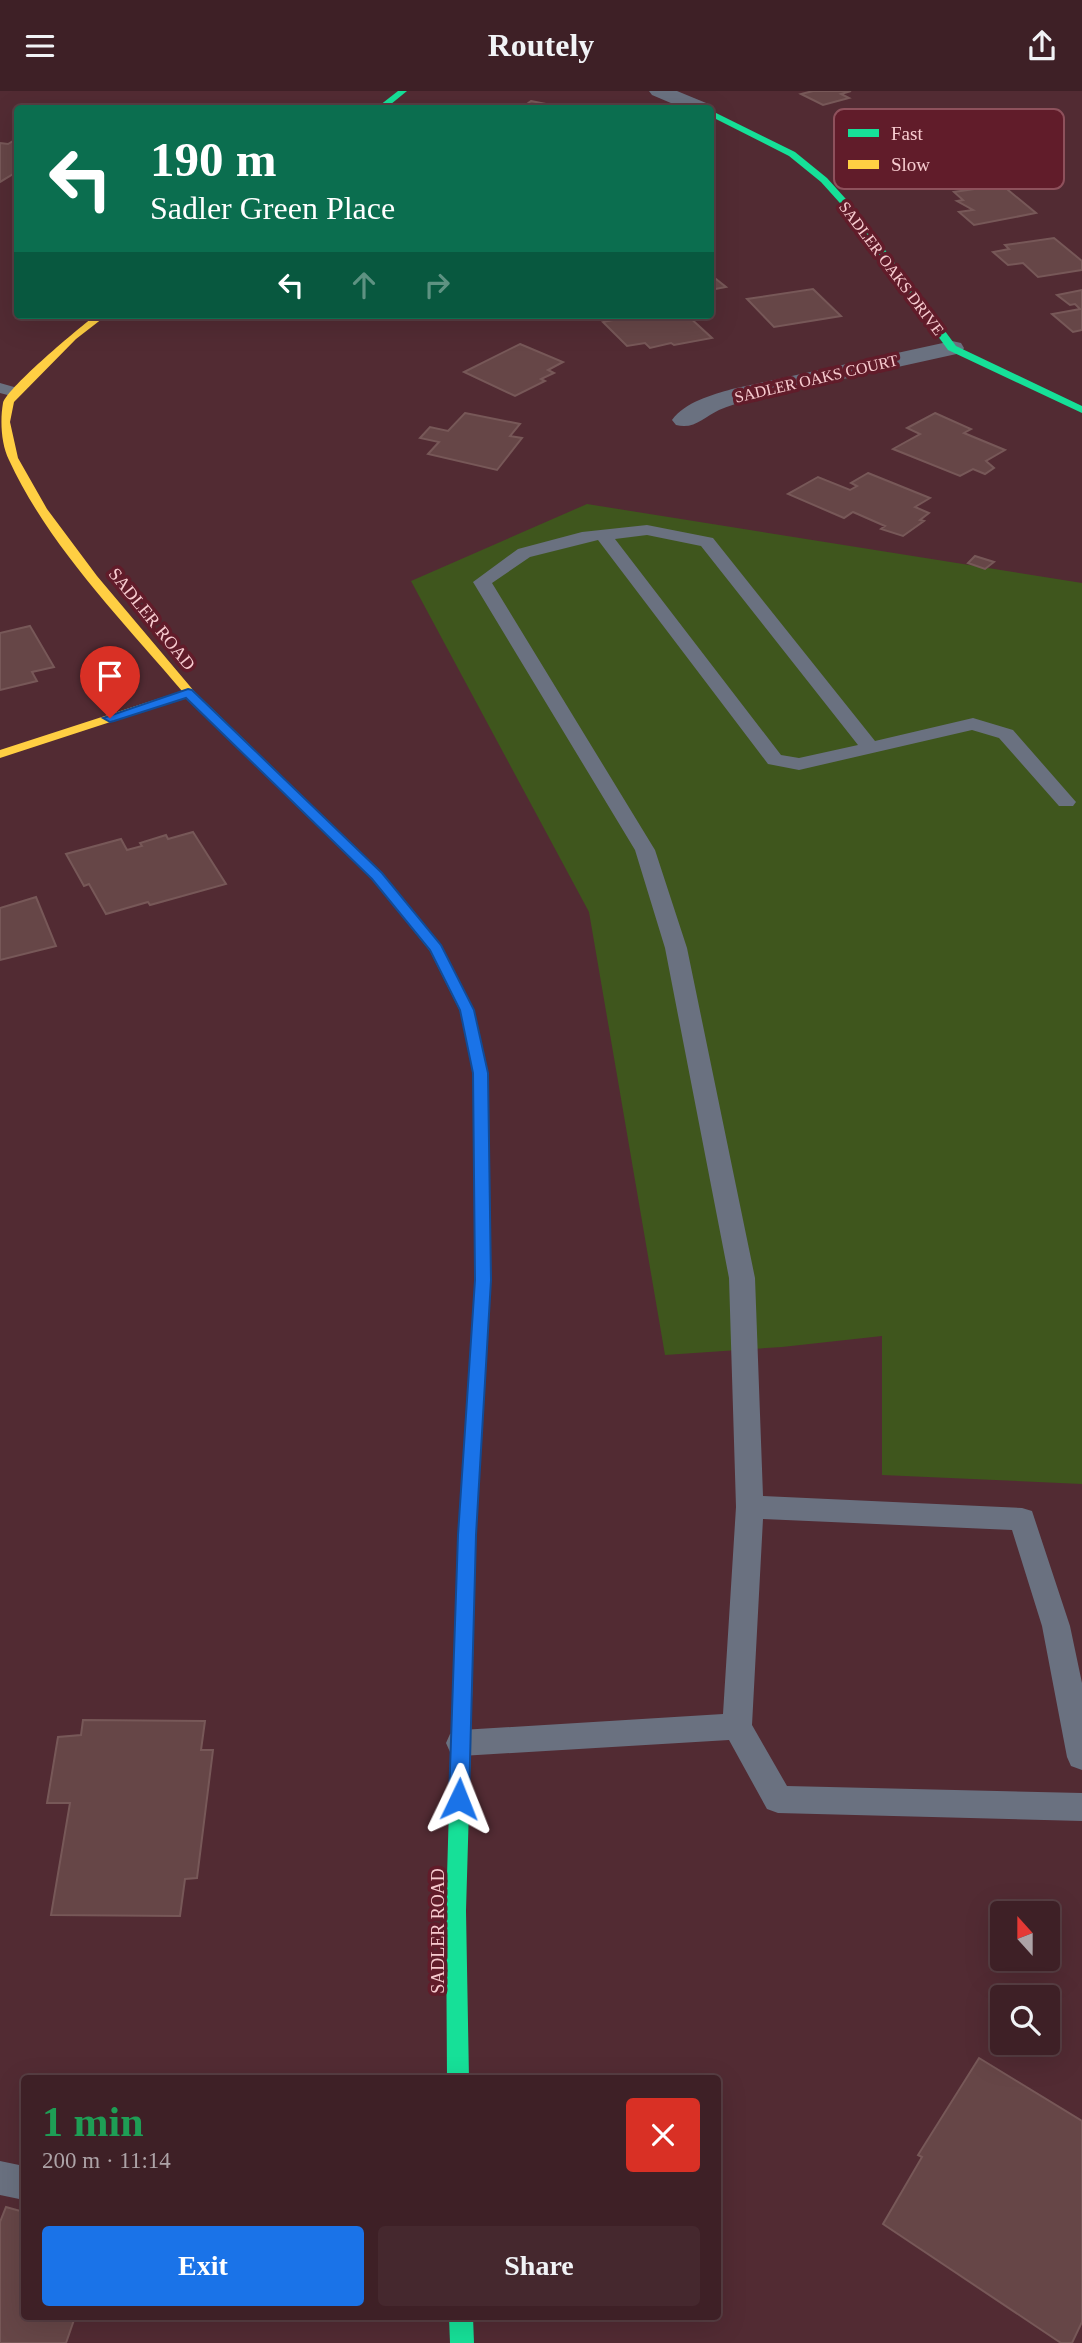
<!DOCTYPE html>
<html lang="en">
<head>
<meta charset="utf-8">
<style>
	:root { --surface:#3e2026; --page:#45282e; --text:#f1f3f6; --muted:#ada3a7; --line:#573e43; --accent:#1a73e8 }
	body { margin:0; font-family:Georgia,serif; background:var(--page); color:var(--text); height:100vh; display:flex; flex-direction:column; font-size:26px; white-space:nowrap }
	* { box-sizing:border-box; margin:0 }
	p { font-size:23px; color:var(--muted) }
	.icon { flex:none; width:38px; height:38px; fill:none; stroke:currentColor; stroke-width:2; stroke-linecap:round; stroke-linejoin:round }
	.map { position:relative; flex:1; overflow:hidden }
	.side { position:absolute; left:21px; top:1984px; width:700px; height:245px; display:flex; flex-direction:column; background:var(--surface); border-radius:7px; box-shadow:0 7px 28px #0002,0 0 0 2px var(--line) }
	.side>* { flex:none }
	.hud { position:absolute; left:14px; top:14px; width:700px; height:214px; border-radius:7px; box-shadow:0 7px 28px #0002,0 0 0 2px var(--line); background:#0b6e4f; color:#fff; overflow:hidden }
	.needle { width:46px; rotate:339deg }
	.tools { position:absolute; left:990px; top:1810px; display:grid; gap:14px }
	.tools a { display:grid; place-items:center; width:70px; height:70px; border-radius:7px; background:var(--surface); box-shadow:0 7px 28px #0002,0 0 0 2px var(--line); font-size:35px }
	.pin { position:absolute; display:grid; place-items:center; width:60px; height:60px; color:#fff; margin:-72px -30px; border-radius:50% 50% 50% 0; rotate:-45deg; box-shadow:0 0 7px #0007 }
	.pin .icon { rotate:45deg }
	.me { position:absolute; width:77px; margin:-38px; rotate:2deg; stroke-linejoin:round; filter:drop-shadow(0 0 5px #0008) }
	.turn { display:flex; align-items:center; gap:24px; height:147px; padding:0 21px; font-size:32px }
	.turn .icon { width:91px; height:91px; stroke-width:2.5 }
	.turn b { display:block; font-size:49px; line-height:60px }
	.lanes { display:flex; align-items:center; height:66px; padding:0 21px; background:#0003; justify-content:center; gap:35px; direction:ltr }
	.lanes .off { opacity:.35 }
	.round { display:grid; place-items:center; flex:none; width:74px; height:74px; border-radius:7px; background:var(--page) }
	.summary { display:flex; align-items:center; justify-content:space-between; height:119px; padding:0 21px }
	h1 { font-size:42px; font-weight:700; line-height:52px; color:#1e9e55 }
	.cta { display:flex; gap:14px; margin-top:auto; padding:14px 21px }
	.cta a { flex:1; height:80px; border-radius:7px; background:var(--accent); color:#fff; font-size:28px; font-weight:700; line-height:80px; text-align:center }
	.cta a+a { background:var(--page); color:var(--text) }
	header { display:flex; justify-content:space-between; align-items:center; height:91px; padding:0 21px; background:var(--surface); font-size:32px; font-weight:700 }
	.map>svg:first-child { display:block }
	.green { fill:#3f561d }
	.building { fill:#664647; stroke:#775858; stroke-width:2 }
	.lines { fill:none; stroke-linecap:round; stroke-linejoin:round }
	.lane { fill:#6a7180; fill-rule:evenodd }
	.street { fill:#6a7180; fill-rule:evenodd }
	.fast { fill:#16e098; fill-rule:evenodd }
	.slow { fill:#ffcf43; fill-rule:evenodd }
	.route { fill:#1a73e8; stroke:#114b97; stroke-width:2 }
	.labels { text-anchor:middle; stroke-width:7; stroke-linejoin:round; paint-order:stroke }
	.far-street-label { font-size:16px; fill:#f8ccd0; stroke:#611c2a }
	.street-label { font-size:18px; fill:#f8ccd0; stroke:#611c2a }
	.key { fill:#611c2a; stroke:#8e515c; stroke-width:2 }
	.key-label { font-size:19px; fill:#f8ccd0 }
</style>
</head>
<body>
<header><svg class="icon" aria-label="menu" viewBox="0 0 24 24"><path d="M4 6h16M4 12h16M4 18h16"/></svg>Routely<svg class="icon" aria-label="share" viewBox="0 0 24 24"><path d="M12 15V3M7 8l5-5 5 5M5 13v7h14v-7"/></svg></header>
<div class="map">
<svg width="1082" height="2252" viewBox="0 0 1082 2252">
	<rect width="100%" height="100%" fill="#522b33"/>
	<!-- green -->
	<path class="green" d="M587,413l495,79v901l-200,-9v-139l-100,11 -117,8 -76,-443 -178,-331z"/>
	<!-- building -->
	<g class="building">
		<path d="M813,0h38l-10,3 8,4 -26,7 -22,-11z"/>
		<path d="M531,10l25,5 -36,3z"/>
		<path d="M18,47v33l-18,11v-39l8,1z"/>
		<path d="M1002,94l34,28 -62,12 -15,-13 14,-2 -16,-9 6,-1 -9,-8z"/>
		<path d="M1054,147l28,23v9l-44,7 -15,-14 -15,2 -15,-13 16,-3 -4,-4z"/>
		<path d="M716,188l10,8 -16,3v-10z"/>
		<path d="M813,198l28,27 -67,11 -27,-28z"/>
		<path d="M1082,199v40l-9,2 -21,-18 28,-5 -5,-5 -5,1 -13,-10z"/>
		<path d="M638,224h49l25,23 -38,7 -3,-2 -21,5 -5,-5 -18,3 -24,-24z"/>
		<path d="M520,253l43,18 -15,8 6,3 -13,6 4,2 -30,15 -51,-24z"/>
		<path d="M465,322l55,11 -10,12 12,2 -25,32 -69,-16 11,-12 -19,-4 10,-11 18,4z"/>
		<path d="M935,322l36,16 -7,4 41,17 -19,11 8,7 -9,6 -12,-5 -13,7 -67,-27 27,-15 -13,-6z"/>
		<path d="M868,382l62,25 -15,9 14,6 -9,7 4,1 -21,15 -22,-7 4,-3 -32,-14 -9,6 -56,-24 30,-17 32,13 7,-4 -6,-3z"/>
		<path d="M975,465l19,6 -9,7 -17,-6z"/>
		<path d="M30,535l24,41 -22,5 5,9 -37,9v-57z"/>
		<path d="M193,741l33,52 -76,21 -2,-3 -42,12 -17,-30 -5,2 -18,-32 55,-15 6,11 15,-4 -2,-3 26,-8 2,4z"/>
		<path d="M36,806l20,49 -56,14v-52z"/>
		<path d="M83,1629l122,1 -4,29h12l-16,128 -12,1 -5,37 -129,-1 19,-112h-23l11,-66 23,-2z"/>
		<path d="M979,1967l103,63v201l-10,21h-11l-178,-119 39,-67 -4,-2z"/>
		<path d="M6,2116l18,5v105h51l-9,26h-66v-121z"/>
	</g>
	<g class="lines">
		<!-- lane -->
		<g class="lane">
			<path d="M0,292l21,6 2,3 -8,5 -15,-4z"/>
			<path d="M647,434l66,13 162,203 98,-23 40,12 63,72 -3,4h-14l-60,-68 -27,-8 -173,40 -31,-6 -170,-224 -68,17 -38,26 163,267 32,98 68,330 8,218 259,12 10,3 38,115 12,57v87l-11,-4 -4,-9 -25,-131 -30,-96 -249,-11 -11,206 35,61 295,7v28l-304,-8 -11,-4 -38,-69 -268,16 -11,-4 -4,-9 4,-9 11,-4 262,-16 13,-207 -7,-229 -64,-330 -30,-98 -162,-268 45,-33 64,-17zM647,444l54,11 157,199 -59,13 -18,-3 -166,-216z"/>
			<path d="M0,2070l24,5v34l-24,-5z"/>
		</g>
		<!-- street -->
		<g class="street">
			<path d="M649,0h28l34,14 3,4 -4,5v-5h-25l-33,-14z"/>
			<path d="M952,250l9,2 3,5 -3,5 -213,47c-10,3 -20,6 -29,10 -15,7 -25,20 -43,15l-4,-5c13,-18 40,-25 60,-31z"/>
		</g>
		<!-- fast -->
		<g class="fast">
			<path d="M398,0h9l-22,18h-10z"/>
			<path d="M710,19l85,42 32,26 27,30 102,138 126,60v7l-134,-63 -100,-138 -27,-30 -32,-26 -79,-40z"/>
			<path d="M193,602l4,1 185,179 59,73 33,65 14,62 3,207 -8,121 -2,5h-12l-2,-5 8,-121 -1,-207 -14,-62 -30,-60 -58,-72 -183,-179v-6z"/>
			<path d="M461,1640l7,2 3,6 -5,172 3,168h-22l-1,-168 5,-172 3,-6z"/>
			<path d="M449,2226h24l1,26h-24z"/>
		</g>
		<!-- slow -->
		<g class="slow">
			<path d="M96,224h11l-31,24 -62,63 -4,20 8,36 29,51 50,67 102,121 -6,4 -6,-4 -187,61v-8l182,-59c-60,-71 -134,-146 -173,-231 -8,-16 -9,-40 -6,-57 6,-17 76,-75 93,-88z"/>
			<path d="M475,1303l6,2 2,5 -7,134 -5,204 -3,6 -7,2 -7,-2 -3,-6 7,-204 9,-134 2,-5z"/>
		</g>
	</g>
	<!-- route -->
	<path class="route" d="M188,598l4,1 190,183 59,72 33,65 14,63 3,207 -15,255 -7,264 -3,6 -7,3 -7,-3 -3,-6 9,-264 17,-255 -2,-207 -13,-63 -30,-60 -58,-71 -186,-181 -72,23 -4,1 -7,-4z"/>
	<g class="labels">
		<!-- far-street labels -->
		<g class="far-street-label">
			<text transform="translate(892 177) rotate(53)" y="6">SADLER OAKS DRIVE</text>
			<text transform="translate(816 287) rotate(-13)" y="6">SADLER OAKS COURT</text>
		</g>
		<!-- street labels -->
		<g class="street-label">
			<text transform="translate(152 528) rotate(51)" y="6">SADLER ROAD</text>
			<text transform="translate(438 1840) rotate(-90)" y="6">SADLER ROAD</text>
		</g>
	</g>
	<!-- legend -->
	<rect x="834" y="18" width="230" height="80" rx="10" class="key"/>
	<rect x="848" y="38" width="31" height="8" fill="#16e098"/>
	<rect x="848" y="69" width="31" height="9" fill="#ffcf43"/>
	<g class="key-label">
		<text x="891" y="49">Fast</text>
		<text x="891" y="80">Slow</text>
	</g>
</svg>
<div class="tools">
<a><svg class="needle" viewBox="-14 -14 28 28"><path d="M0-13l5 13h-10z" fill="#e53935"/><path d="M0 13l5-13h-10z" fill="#ada3a7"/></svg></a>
<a><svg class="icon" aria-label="search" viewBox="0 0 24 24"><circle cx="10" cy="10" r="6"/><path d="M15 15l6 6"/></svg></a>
</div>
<div class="pin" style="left:110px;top:627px;background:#d93025"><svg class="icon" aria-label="arrive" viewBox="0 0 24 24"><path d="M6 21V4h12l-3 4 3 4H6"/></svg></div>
<svg class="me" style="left:459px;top:1708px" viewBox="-20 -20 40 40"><path d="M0-17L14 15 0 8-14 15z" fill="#1a73e8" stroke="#fff" stroke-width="4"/></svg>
<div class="hud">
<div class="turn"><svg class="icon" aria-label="left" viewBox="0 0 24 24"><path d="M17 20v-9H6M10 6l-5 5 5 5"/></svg><div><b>190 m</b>Sadler Green Place</div></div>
<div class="lanes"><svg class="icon" aria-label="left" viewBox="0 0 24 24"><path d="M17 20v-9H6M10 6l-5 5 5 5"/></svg><svg class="icon off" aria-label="ahead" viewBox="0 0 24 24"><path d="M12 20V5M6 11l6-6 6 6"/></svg><svg class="icon off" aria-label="right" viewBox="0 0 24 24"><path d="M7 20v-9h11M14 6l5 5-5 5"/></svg></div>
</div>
<section class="side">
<div class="summary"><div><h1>1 min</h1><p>200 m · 11:14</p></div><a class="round" style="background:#d93025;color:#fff"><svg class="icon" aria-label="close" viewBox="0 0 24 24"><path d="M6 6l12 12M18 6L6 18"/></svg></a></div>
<div class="cta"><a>Exit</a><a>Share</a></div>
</section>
</div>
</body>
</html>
